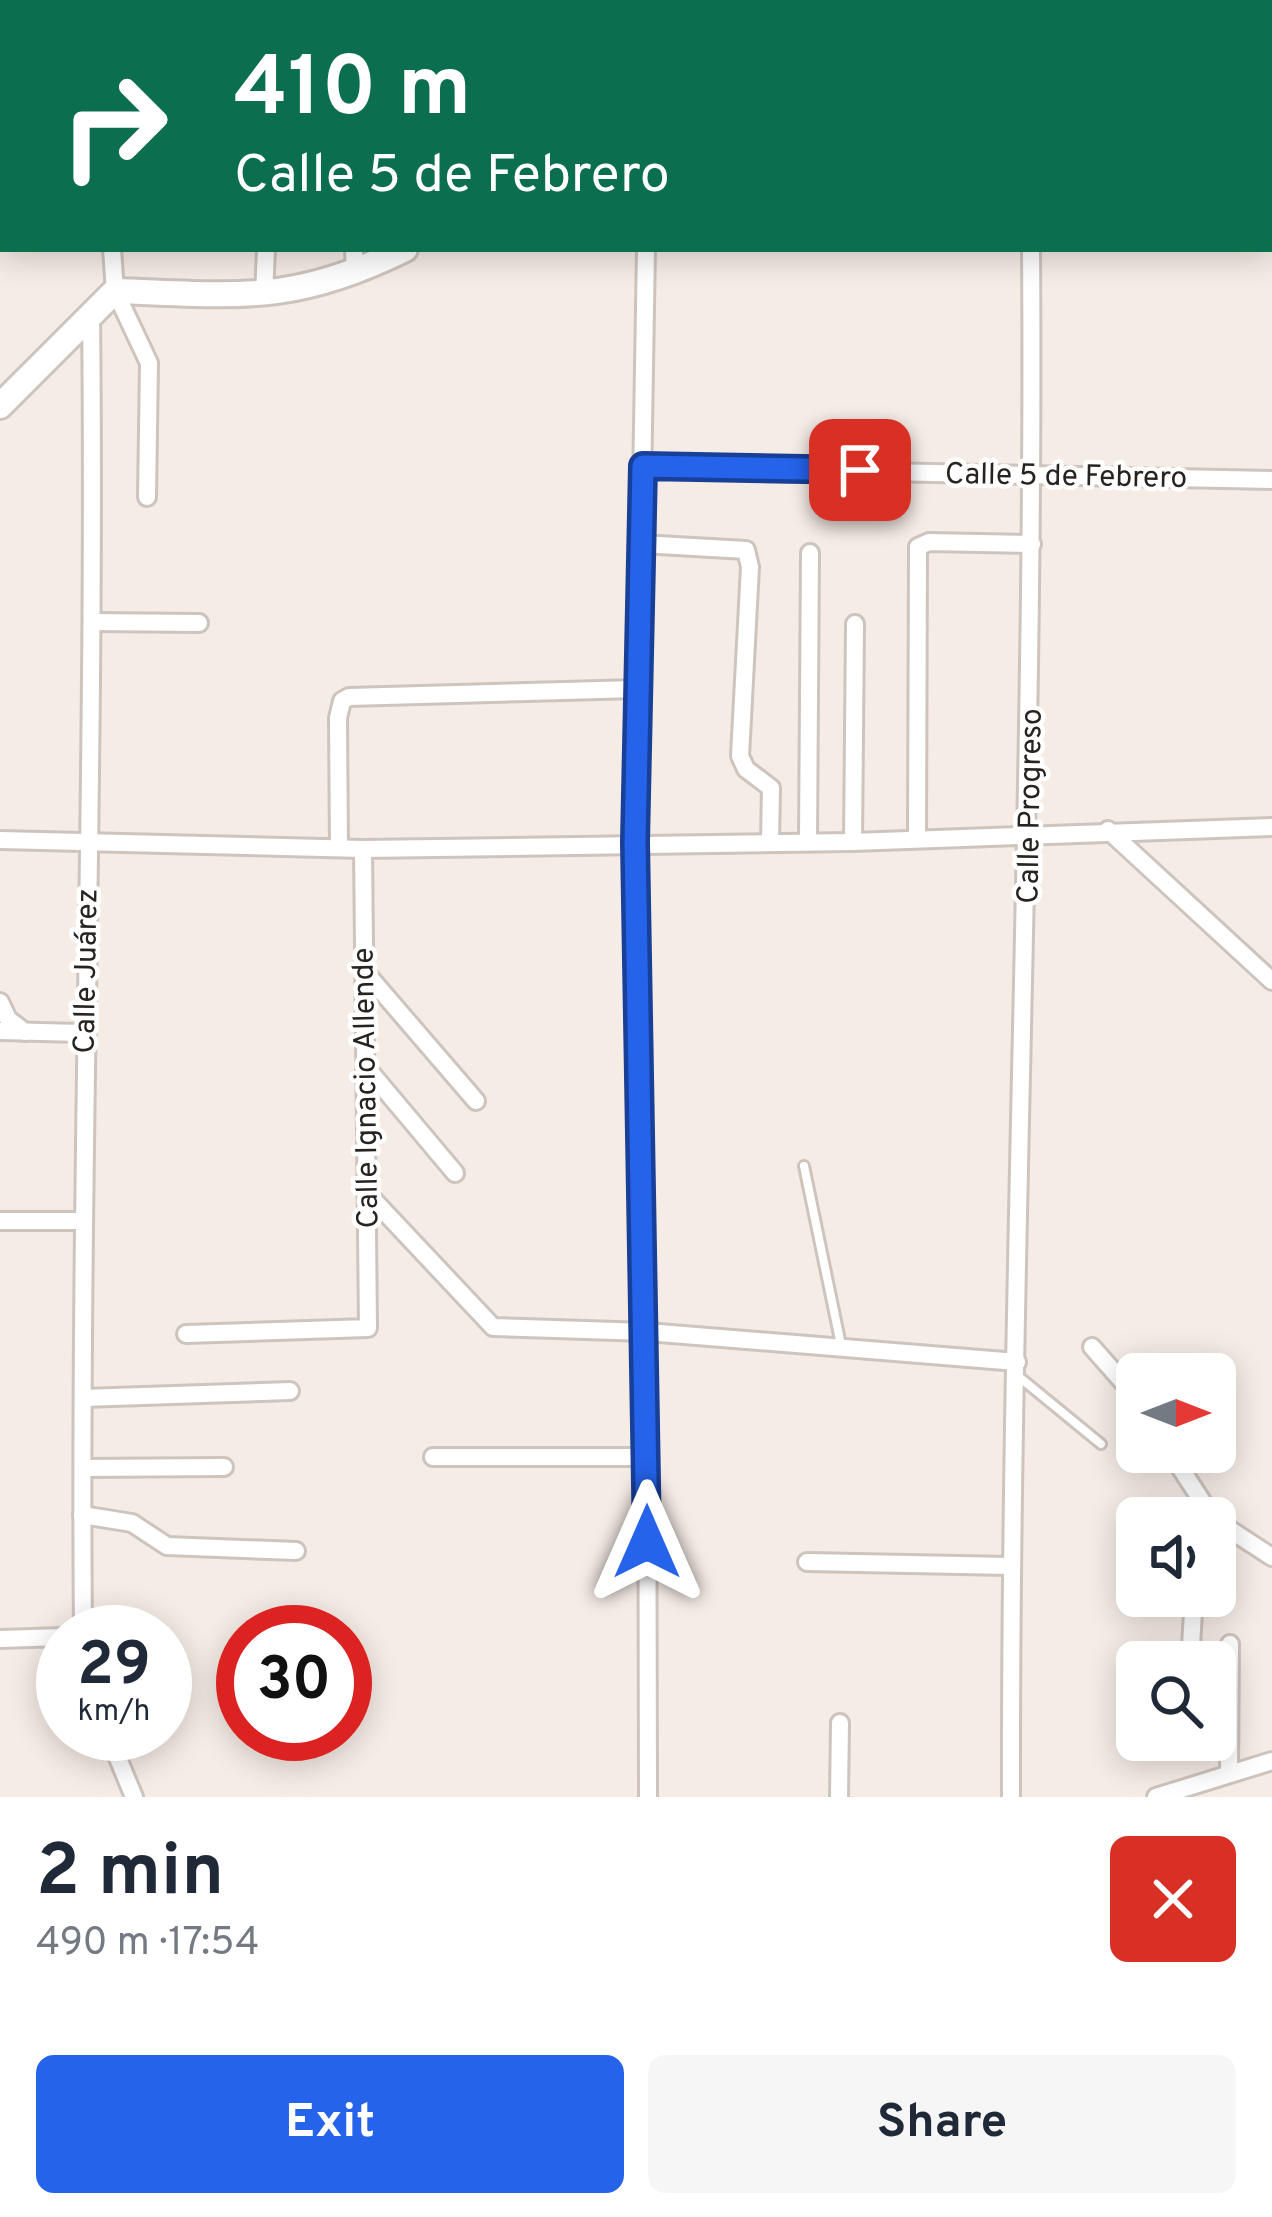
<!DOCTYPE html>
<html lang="en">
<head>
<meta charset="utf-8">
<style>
	:root { --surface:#fff; --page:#f6f6f7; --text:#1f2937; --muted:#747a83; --accent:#2563eb }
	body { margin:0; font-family:Overpass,sans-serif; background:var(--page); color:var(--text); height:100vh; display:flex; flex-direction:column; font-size:45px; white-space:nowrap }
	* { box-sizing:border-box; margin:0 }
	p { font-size:39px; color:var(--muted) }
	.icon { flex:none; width:66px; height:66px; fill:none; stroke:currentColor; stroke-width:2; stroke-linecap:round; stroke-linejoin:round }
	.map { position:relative; height:1797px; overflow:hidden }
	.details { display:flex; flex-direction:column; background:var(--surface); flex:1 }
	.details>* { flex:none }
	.top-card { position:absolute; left:0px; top:0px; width:1272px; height:252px; box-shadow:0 6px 30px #0003; background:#0b6e4f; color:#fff; overflow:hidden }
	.needle { width:78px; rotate:90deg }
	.fabs { position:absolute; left:1116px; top:1353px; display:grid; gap:24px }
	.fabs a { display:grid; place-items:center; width:120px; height:120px; border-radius:18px; background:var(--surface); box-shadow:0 6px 30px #0003; font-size:60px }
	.speed { position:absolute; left:36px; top:1605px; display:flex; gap:24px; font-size:60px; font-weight:700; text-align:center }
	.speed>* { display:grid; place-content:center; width:156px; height:156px; border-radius:50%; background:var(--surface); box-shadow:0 6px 30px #0003; line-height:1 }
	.speed small { font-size:30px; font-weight:400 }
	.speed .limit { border:18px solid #d22; background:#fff; color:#111 }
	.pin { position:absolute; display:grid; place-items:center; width:102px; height:102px; color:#fff; margin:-51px; border-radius:24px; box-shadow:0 6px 18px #0006 }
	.me { position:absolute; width:132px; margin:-66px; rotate:0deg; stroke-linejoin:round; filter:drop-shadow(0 0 9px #0008) }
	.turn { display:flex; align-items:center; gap:42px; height:252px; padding:0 36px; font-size:54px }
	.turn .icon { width:156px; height:156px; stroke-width:2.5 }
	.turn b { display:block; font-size:84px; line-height:102px }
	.round { display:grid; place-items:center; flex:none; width:126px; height:126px; border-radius:18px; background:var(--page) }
	.summary { display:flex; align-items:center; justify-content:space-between; height:204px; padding:0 36px }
	h1 { font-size:72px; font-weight:700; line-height:90px }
	.primary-button { display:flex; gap:24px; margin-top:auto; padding:24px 36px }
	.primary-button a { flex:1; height:138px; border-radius:18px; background:var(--accent); color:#fff; font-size:48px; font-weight:700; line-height:138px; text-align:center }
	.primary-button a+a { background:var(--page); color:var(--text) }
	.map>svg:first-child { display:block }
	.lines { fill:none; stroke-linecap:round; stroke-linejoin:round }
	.lane-casing { stroke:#cec4be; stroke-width:14 }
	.street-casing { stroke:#cec4be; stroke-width:22 }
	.secondary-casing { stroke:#cec4be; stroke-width:30 }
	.lane { stroke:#fff; stroke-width:8 }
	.street { stroke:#fff; stroke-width:16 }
	.secondary { stroke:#fff; stroke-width:24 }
	.route-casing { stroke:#184099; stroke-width:30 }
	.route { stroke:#2563eb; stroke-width:21 }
	.labels { text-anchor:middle; stroke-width:9; stroke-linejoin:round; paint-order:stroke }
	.street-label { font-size:30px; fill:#262320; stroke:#fff }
</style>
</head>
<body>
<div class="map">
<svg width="1272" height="1797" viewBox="0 0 1272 1797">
	<rect width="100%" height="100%" fill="#f6ece6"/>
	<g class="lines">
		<!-- lane casing -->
		<g class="lane-casing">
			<g id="lane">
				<path d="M804,1166l37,179"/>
				<path d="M1018,1376l83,68"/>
			</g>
		</g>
		<!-- street casing -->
		<g class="street-casing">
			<g id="street">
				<path d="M36,0l2,3"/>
				<path d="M172,0l3,3"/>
				<path d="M514,0l2,3"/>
				<path d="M645,3v-3"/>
				<path d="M1034,3v-3"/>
				<path d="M112,249l3,42 34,72 -2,134"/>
				<path d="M354,249l1,25"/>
				<path d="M646,249l-10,593 11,490 1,465"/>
				<path d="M264,295l2,-46"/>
				<path d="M643,467l629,13"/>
				<path d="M641,544l105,6 4,17 -10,189 6,13 25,19 -1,54"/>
				<path d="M94,622l105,1"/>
				<path d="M1108,830l164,151"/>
				<path d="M917,839l1,-292 11,-5 103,2"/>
				<path d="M0,840l363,9 490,-7 419,-15"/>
				<path d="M808,841l2,-288"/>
				<path d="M853,842l2,-218"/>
				<path d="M339,848l-1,-130 4,-17 7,-4 288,-8"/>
				<path d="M365,972l111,129"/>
				<path d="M0,1002l8,17 17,13"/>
				<path d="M0,1031l82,2"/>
				<path d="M366,1067l89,106"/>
				<path d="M366,1192l127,135 154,5 370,30"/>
				<path d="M0,1221h83"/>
				<path d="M186,1334l182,-6 -5,-479"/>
				<path d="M1092,1347l45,51"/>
				<path d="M83,1398l207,-7"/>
				<path d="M1170,1452l43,66"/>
				<path d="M433,1457h214"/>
				<path d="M83,1468l141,-1"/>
				<path d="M82,1515l50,8 35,23 129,5"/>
				<path d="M1215,1520l57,37"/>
				<path d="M807,1562l203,4"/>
				<path d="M83,1632c-4,-440 13,-879 8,-1319"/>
				<path d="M0,1639l63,-2"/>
				<path d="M1190,1662l4,-66"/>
				<path d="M108,1734l26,63"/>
				<path d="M1229,1773l1,-129"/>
				<path d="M839,1797l1,-74"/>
				<path d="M1011,1797c-1,-516 24,-1032 20,-1548"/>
				<path d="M1156,1797l116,-36"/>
			</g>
		</g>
		<!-- secondary casing -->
		<g class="secondary-casing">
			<g id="secondary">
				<path d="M1269,225h3"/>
				<path d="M0,406l115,-115c122,4 177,14 290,-42"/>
			</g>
		</g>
		<!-- lane -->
		<use href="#lane" class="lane"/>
		<!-- street -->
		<use href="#street" class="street"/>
		<!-- secondary -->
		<use href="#secondary" class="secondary"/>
	</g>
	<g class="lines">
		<!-- route casing -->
		<g class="route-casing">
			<path id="route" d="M647,1542l-12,-700 8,-376 217,4"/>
		</g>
		<!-- route -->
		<use href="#route" class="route"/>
	</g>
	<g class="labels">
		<!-- street labels -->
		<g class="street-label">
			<text transform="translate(1066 475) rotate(1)" y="10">Calle 5 de Febrero</text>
			<text transform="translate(1029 806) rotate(-89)" y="10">Calle Progreso</text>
			<text transform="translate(85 971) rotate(-89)" y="10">Calle Juárez</text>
			<text transform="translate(365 1088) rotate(-91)" y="10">Calle Ignacio Allende</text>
		</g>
	</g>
</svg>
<div class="fabs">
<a><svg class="needle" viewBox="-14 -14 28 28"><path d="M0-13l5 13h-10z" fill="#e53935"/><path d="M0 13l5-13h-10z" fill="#747a83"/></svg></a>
<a><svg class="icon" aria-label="sound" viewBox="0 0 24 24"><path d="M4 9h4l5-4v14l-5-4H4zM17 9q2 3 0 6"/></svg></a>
<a><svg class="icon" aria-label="search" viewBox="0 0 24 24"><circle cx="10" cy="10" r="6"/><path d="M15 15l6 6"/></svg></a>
</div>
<div class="speed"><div>29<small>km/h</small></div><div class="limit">30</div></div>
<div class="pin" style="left:860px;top:470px;background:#d93025"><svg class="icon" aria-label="arrive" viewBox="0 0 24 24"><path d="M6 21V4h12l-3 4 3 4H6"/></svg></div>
<svg class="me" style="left:647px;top:1542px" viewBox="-20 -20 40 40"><path d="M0-17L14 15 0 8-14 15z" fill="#2563eb" stroke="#fff" stroke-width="4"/></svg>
<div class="top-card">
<div class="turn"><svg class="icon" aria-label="right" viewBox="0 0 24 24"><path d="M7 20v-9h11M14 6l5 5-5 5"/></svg><div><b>410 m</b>Calle 5 de Febrero</div></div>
</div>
</div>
<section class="details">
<div class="summary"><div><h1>2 min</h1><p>490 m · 17:54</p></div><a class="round" style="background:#d93025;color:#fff"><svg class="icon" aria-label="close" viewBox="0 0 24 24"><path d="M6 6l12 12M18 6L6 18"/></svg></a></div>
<div class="primary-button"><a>Exit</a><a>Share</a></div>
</section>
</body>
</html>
